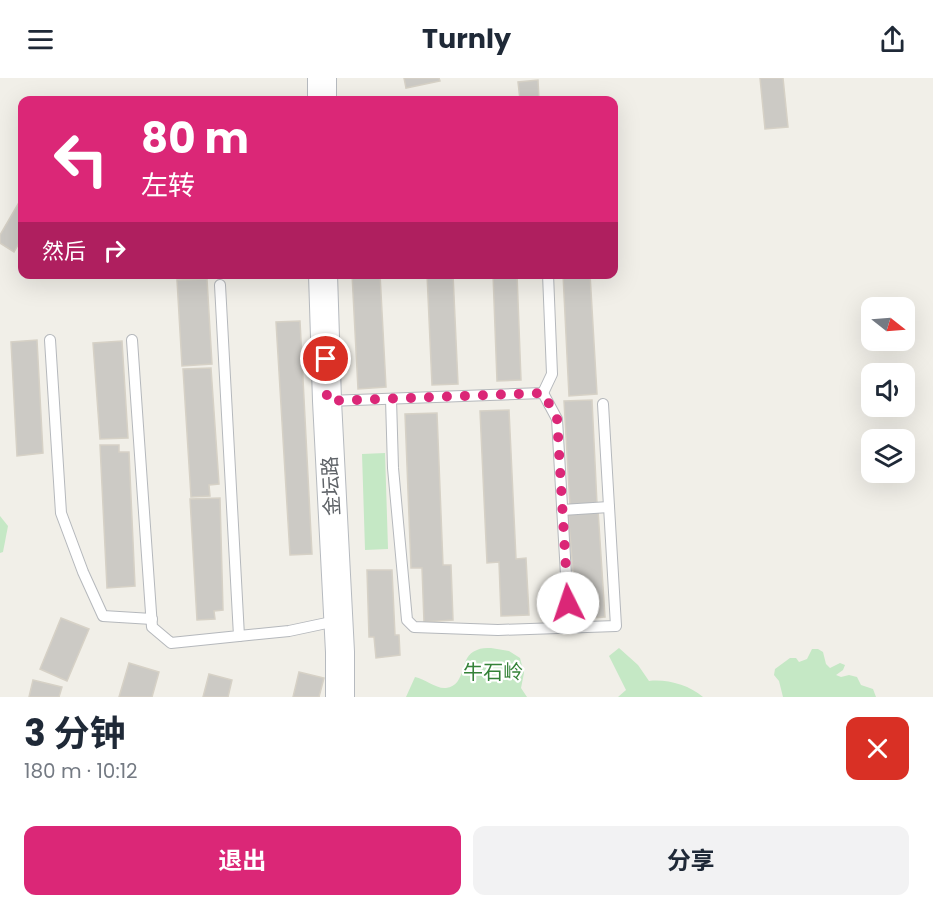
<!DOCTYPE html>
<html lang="zh">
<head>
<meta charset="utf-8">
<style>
	:root { --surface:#fff; --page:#f2f2f3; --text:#1f2937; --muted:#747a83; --accent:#db2777 }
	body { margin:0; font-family:Poppins,"Noto Sans SC",sans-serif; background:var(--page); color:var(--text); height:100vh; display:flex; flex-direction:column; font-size:22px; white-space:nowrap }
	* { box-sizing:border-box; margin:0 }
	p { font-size:20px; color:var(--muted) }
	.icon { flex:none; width:33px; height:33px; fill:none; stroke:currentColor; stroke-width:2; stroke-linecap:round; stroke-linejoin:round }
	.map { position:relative; height:619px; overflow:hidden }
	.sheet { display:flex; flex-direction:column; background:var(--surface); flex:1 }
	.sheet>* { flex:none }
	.banner { position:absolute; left:18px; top:18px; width:600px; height:183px; border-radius:12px; box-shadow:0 6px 24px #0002; background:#db2777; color:#fff; overflow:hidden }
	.needle { width:39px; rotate:107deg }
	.tools { position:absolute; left:861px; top:219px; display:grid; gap:12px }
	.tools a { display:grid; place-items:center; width:54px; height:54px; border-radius:12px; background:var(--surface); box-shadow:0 6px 24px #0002; font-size:30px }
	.pin { position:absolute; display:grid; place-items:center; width:51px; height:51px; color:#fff; margin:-26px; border:3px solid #fff; border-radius:50%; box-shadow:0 2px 6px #0007 }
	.me { position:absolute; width:66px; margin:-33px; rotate:356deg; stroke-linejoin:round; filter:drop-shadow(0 0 4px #0008) }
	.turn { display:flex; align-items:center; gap:21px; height:126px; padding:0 24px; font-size:27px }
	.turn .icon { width:78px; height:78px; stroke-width:2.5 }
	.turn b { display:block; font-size:42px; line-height:51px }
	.then { display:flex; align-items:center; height:57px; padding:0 24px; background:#0003; gap:12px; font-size:22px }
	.round { display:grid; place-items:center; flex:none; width:63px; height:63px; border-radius:12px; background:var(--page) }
	.head { display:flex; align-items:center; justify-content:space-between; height:102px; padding:0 24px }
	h1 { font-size:36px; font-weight:700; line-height:45px }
	.button { display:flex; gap:12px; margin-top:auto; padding:12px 24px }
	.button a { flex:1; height:69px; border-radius:12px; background:var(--accent); color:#fff; font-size:24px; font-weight:700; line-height:69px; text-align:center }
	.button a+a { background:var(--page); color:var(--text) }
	header { display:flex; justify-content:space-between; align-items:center; height:78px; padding:0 24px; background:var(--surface); font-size:27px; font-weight:700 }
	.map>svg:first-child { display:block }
	.green { fill:#c5e8c5 }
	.building { fill:#cccac5; stroke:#d6d1c6; stroke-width:1.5 }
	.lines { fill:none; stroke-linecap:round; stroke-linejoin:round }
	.lane-casing { stroke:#b5b8bc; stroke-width:12 }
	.secondary-casing { stroke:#b6babf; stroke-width:30 }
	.lane { stroke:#fff; stroke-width:10 }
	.secondary { stroke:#fff; stroke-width:28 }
	.route { stroke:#db2777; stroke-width:10; stroke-dasharray:0 18 }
	.labels { text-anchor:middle; stroke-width:4.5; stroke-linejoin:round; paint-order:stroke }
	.street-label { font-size:20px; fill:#5f6368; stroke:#fff }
	.park-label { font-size:20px; fill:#348238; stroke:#fff }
</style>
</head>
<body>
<header><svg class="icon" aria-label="menu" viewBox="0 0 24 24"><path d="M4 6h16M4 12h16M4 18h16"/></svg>Turnly<svg class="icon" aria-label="share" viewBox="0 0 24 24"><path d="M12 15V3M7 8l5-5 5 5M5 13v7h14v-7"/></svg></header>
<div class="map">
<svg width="933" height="619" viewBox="0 0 933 619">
	<rect width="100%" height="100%" fill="#f1efe8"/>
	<!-- green -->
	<g class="green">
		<path d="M385,375l3,96 -23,1 -3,-96z"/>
		<path d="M0,438l8,10 -5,26 -3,1z"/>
		<path d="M491,570l18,3 11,7 4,15 -3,15 6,9h-121l9,-20c10,2 21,12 31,11 22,-3 12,-32 31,-38 4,-2 9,-2 14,-2z"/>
		<path d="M619,570l19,17 11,16c18,-2 40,4 54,16h-85l8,-7 -17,-34z"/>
		<path d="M812,571h6l5,3 3,12 4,4 10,-5 5,2 -2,5 -7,5 5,2 8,-2 8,2 4,8 12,4 3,8h-93l-4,-16 -5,-6 1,-6 15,-11h6l3,4 8,-3z"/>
	</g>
	<!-- building -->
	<g class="building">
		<path d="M404,0h35l1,3 -34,7z"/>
		<path d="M760,0h23l5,49 -23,2z"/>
		<path d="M538,2l1,20h-19l-2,-18z"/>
		<path d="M21,121l1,39 -8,14 -14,-9v-8z"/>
		<path d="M352,196h28l6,113 -28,2z"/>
		<path d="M427,196h26l5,110 -26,1z"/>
		<path d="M493,196h24l4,106 -24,1z"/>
		<path d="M563,196h27l7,120 -28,2z"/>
		<path d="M207,201l5,85 -30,2 -5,-86z"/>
		<path d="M300,243l12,233 -22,1 -14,-233z"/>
		<path d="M37,262l6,113 -26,3 -6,-114z"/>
		<path d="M122,263l6,97 -28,1 -7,-96z"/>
		<path d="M211,290l8,116 -10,1 1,11 -19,1 -8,-128z"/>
		<path d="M592,322l5,104 -27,2 -6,-105z"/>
		<path d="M509,332l7,149 10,-1 3,57 -28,1 -2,-54 -12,1 -7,-152z"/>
		<path d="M437,335l6,152h8l2,55 -29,2 -2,-54h-11l-6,-154z"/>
		<path d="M100,367h19v7h10l6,134 -28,2z"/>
		<path d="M220,420l3,112 -9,1 1,8 -18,1 -7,-121z"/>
		<path d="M598,432l7,107 -28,2 -9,-107z"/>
		<path d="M367,492h25l3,65h4l1,20 -24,3 -2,-21h-5z"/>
		<path d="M61,540l28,11 -22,52 -27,-12z"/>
		<path d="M129,585l30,9 -7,25h-33z"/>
		<path d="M299,594l25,6 -5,19h-26z"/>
		<path d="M209,596l23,6 -4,17h-25z"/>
		<path d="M33,602l29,7 -3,10h-30z"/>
	</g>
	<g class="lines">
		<!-- lane casing -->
		<g class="lane-casing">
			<g id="lane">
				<path d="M50,262l11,173 22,59 20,44 49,3"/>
				<path d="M132,262l20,287 19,16 68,-7 -19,-351"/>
				<path d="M543,315l14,26 12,208"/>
				<path d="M391,321l2,69 14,152 7,7 84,3 118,-4 -13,-222"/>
				<path d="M328,323l215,-8 9,-19 -4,-100"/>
				<path d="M562,432l47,-3"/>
				<path d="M239,558l50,-5 47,-10"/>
			</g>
		</g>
		<!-- secondary casing -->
		<g class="secondary-casing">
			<g id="secondary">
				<path d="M322,0v22"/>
				<path d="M323,196l4,127 13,251v45"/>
			</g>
		</g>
		<!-- lane -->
		<use href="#lane" class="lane"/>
		<!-- secondary -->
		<use href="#secondary" class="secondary"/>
	</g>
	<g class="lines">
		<!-- route -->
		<path class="route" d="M326,281l1,42 216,-8 14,25 11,185"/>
	</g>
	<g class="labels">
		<!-- street labels -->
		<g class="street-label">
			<text transform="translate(331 408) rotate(-93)" y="7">金坛路</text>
		</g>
		<!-- park labels -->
		<g class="park-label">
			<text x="493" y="601">牛石岭</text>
		</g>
	</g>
</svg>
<div class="tools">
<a><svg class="needle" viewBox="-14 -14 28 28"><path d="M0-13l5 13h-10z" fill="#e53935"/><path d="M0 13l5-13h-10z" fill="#747a83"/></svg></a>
<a><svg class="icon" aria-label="sound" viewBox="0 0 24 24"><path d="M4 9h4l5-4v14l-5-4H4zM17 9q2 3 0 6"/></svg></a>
<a><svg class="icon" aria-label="layers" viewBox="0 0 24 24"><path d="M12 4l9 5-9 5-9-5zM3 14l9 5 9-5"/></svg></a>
</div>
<div class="pin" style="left:326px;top:281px;background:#d93025"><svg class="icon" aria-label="arrive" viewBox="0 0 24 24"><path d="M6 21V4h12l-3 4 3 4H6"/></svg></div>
<svg class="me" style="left:568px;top:525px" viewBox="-20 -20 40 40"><circle r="19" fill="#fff"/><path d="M0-13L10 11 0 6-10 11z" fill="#db2777"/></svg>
<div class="banner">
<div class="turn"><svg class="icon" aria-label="left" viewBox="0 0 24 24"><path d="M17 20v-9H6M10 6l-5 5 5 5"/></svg><div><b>80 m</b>左转</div></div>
<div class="then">然后<svg class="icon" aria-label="right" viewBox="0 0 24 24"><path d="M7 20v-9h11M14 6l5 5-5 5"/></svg></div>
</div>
</div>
<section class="sheet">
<div class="head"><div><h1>3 分钟</h1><p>180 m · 10:12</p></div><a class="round" style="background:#d93025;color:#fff"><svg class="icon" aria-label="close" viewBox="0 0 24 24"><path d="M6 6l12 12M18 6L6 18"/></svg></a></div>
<div class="button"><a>退出</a><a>分享</a></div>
</section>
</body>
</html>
